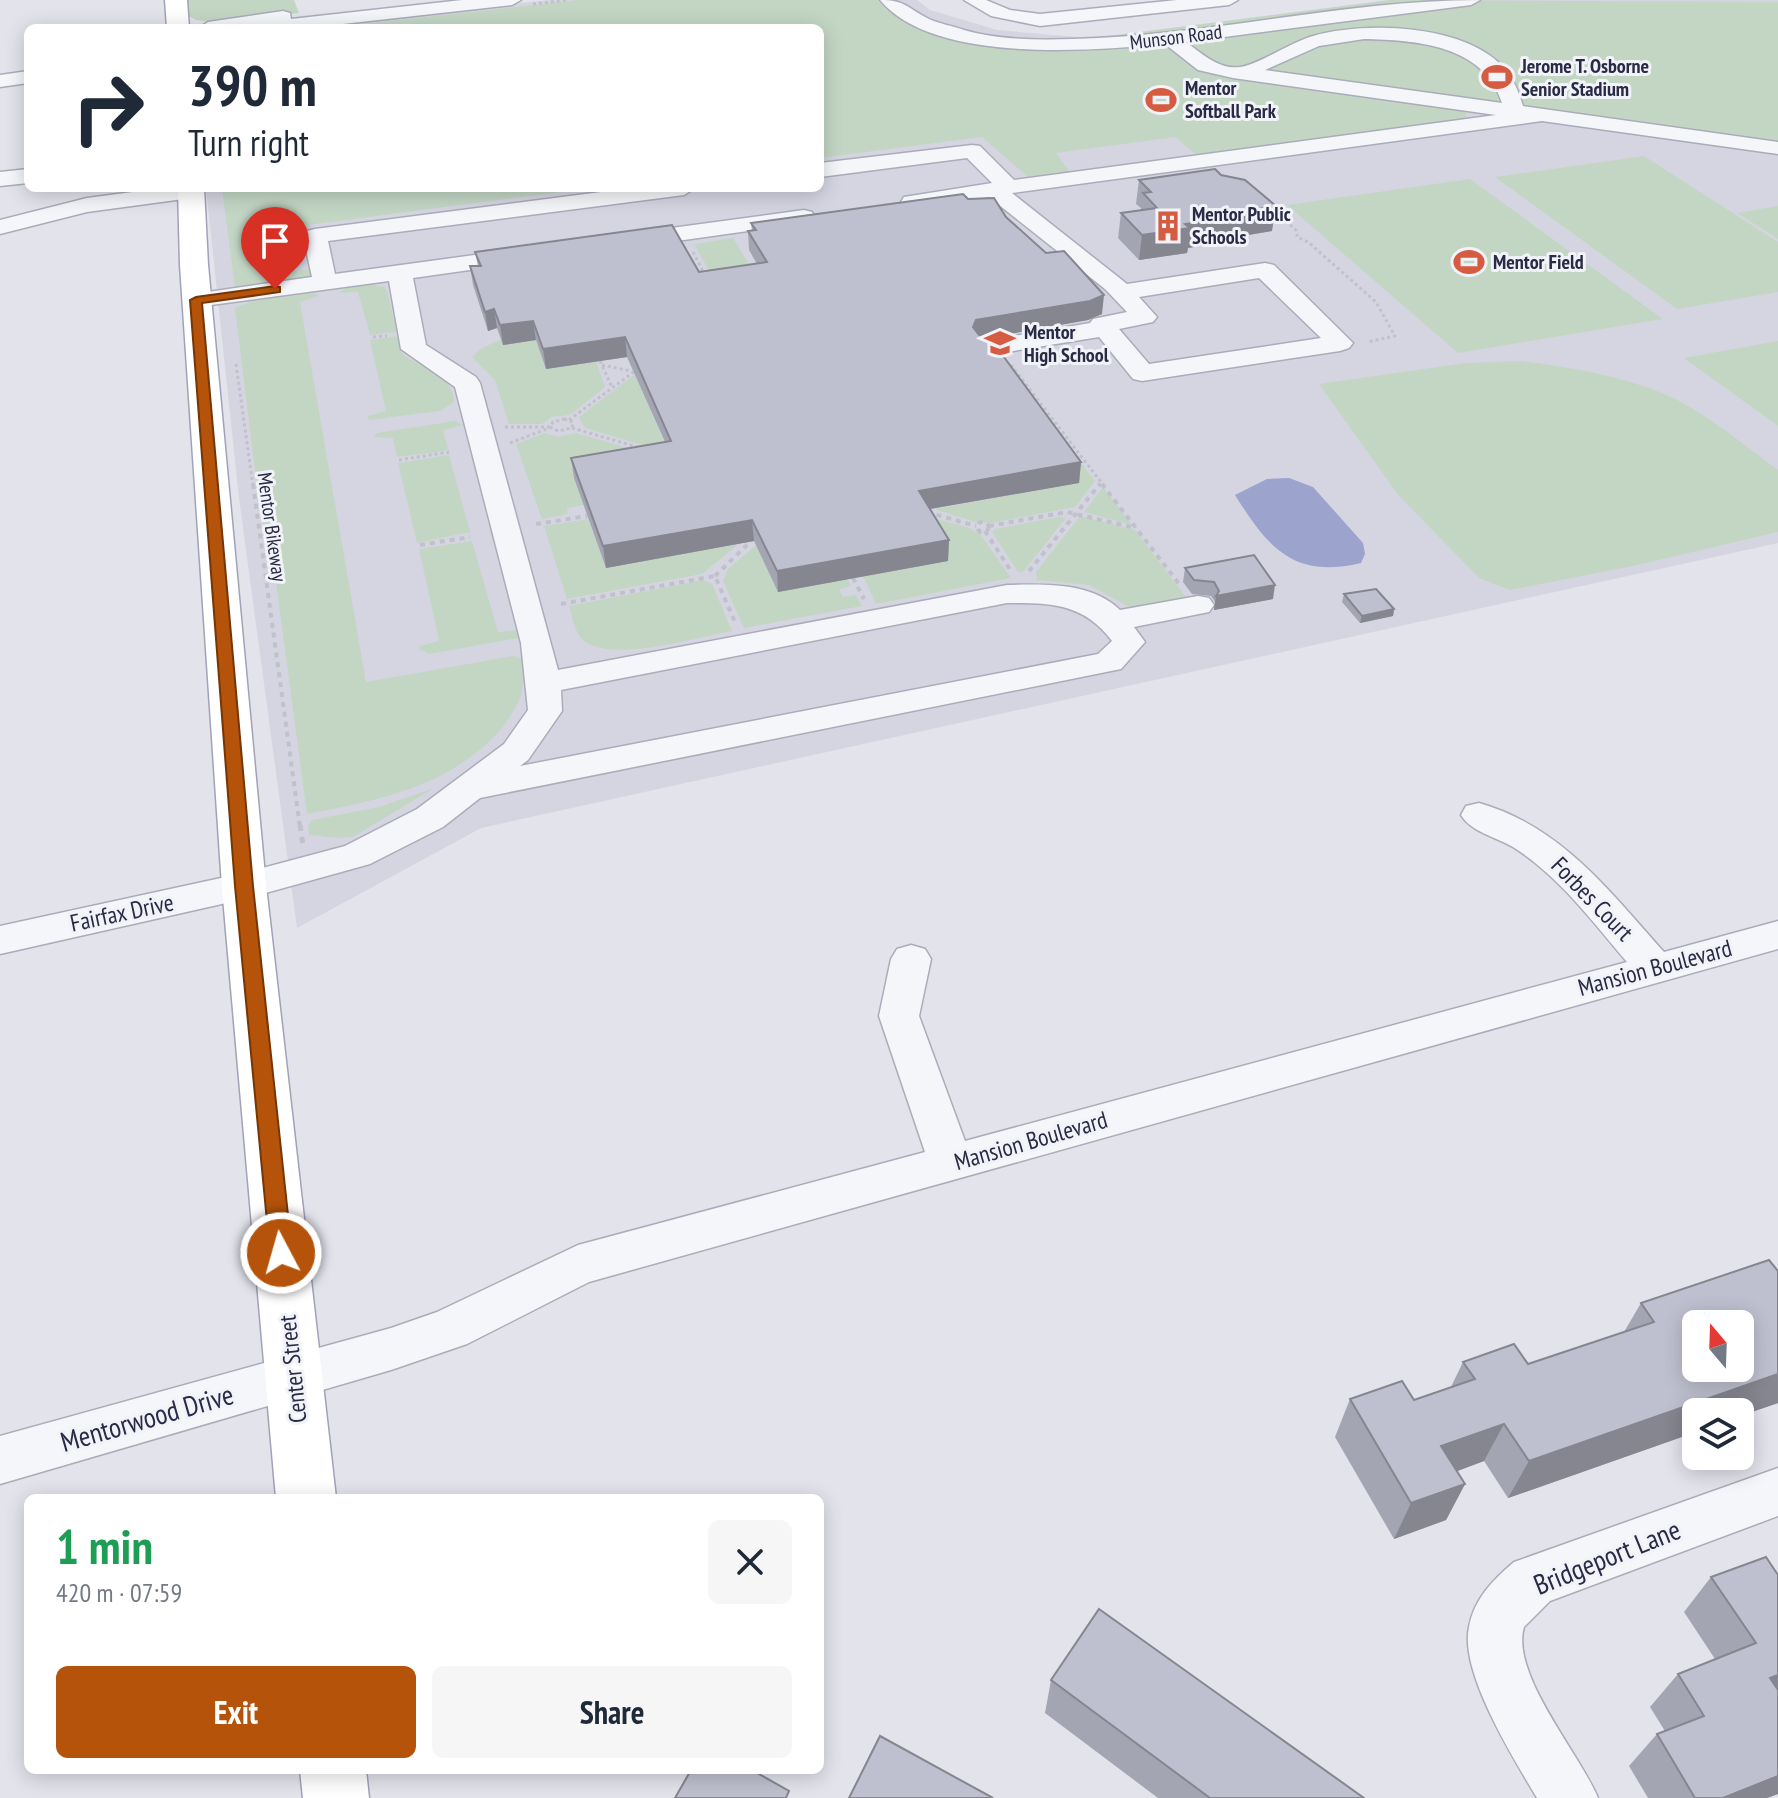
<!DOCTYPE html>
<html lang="en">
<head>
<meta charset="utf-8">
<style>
	:root { --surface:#fff; --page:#f6f6f7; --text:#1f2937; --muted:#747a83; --accent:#b45309 }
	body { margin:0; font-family:"PT Sans Narrow",sans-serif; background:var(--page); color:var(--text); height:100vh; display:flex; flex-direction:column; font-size:30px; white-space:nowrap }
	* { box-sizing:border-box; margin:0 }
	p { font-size:26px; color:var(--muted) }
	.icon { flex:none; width:44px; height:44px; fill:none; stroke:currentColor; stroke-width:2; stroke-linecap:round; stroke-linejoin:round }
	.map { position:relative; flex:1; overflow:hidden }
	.panel { position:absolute; left:24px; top:1494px; width:800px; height:280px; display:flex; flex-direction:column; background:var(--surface); border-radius:12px; box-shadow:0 4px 20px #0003 }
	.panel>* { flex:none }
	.guide { position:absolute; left:24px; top:24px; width:800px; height:168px; border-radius:12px; box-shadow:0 4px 20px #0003; background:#fff; color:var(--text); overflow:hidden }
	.needle { width:52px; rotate:341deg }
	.buttons { position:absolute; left:1682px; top:1310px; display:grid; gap:16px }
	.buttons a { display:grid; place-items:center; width:72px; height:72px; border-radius:12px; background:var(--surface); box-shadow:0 4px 20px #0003; font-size:40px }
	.pin { position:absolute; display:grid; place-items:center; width:68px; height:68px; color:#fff; margin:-82px -34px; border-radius:50% 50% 50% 0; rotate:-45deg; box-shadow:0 0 8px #0007 }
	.pin .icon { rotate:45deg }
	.me { position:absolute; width:88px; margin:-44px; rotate:354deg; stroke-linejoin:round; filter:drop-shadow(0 0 6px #0008) }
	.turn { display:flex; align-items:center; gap:28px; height:168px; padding:0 32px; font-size:36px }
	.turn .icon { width:104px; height:104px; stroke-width:2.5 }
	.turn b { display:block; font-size:56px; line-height:68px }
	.round { display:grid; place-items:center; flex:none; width:84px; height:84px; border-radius:12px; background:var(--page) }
	.headline { display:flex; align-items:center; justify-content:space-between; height:136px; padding:0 32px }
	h1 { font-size:48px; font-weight:600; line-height:60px; color:#1e9e55 }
	.button { display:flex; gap:16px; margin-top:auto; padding:16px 32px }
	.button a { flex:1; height:92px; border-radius:12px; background:var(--accent); color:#fff; font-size:32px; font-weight:600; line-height:92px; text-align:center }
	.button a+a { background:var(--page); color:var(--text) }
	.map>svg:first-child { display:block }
	.built { fill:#d4d5e1 }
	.green { fill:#c3d6c4 }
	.water { fill:#9ca3cd }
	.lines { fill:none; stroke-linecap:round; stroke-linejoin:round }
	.minor-casing { stroke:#aaacb9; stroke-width:3 }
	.major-casing { stroke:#a1a2b8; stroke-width:3 }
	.path-far2 { stroke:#c0c1ca; stroke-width:3; stroke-dasharray:3 3; stroke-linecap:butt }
	.path-far1 { stroke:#c0c1ca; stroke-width:4; stroke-dasharray:5 5; stroke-linecap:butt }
	.path { stroke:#c0c1ca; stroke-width:5; stroke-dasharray:6 6; stroke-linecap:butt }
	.minor { fill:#f5f6f9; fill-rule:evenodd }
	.major { fill:#fff; fill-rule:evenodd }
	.wall { fill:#a4a5b2 }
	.shaded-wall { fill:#868691 }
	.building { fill:#bfc0cf; stroke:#868691; stroke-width:2; fill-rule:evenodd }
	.route { fill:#b45309; stroke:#753606; stroke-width:2 }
	.labels { text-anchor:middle; stroke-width:6; stroke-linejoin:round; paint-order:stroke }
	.far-street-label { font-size:20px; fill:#292a45; stroke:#f2f3f8 }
	.far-poi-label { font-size:20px; font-weight:bold; fill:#292a45; stroke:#f2f3f8; text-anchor:start }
	.street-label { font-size:24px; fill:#292a45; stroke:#f2f3f8 }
	.near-street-label { font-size:28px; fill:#292a45; stroke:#f2f3f8 }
</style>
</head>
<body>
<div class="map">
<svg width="1778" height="1798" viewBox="0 0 1778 1798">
	<rect width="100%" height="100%" fill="#e2e3eb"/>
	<!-- built -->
	<path class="built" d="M549,0h368l13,10 67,20 103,9 290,-39h388v543l-1297,285 -184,100 -58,-430 -33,-310h614v-160h-546z"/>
	<!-- green -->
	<g class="green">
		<path d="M186,0h108l5,13 -82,9 -21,-2 -7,-4z"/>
		<path d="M578,0h299l9,10 24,12 113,25 367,-47 388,2v150l-312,-40v7l-269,36 -22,-18 -119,16 14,19 -42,5 -46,-40 -162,21v-130h-493z"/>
		<path d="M1644,156l134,86v50l-101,17 -182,-132z"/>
		<path d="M1470,179l193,140 -205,34 -171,-148z"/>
		<path d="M222,188h369l-284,37 -2,7 -17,4 6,35 19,-2v5l-7,4 -71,9z"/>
		<path d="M1778,206v33l-41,-26z"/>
		<path d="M733,238l19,31 -41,5 -17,-30z"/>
		<path d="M369,284l15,3 3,4 10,41 -27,3 -12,-43 -19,1 9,-7z"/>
		<path d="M314,293l5,3 -19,6 66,380 147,-26 9,3c0,10 2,21 0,31 -2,13 -12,27 -20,38 -51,59 -123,72 -195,86l-31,-232 -18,-86 -23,-188 17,-7z"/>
		<path d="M398,336l5,19c16,11 53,23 51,47l-14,9 -71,9 -1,-4 18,-5 -16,-71z"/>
		<path d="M501,339l35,1 10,29 50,-8 9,26 -35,28 -19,2 -9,7h-33l-14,-44 -23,-23 7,-7z"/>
		<path d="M1778,341v85l-94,-68z"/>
		<path d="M1523,361c42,6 85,12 126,27 48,16 89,53 129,82v62l-145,34 -123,24 -31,-12 -80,-82 -80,-112 147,-21z"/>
		<path d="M635,374l34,79 -84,-25 -6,-11z"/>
		<path d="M455,421l8,4 -20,5 5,19 -4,2 -47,6 -4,-19 -20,-1 4,-4z"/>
		<path d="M545,433l13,4 18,-4 98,28 -100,18 10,26 -17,3 1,6 -26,5 -26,-75z"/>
		<path d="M1066,447l4,1 25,33 -20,26 -84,16 -16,-1 -41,-13 144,-26z"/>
		<path d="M449,455l21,77 -53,11 -19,-80z"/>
		<path d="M1103,487l29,38 -48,-13z"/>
		<path d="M921,515l46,12 13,7 31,44 -135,26 -13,-28z"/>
		<path d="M1080,516l55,14 54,71 -54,9 -46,-25 -52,-5 -1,-8z"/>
		<path d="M1059,517l7,1 -43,54h-5l-26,-40 3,-3z"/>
		<path d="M588,519l18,48 133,-23 -37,30 -135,25 -23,-73z"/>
		<path d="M472,541l26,91 20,-2 4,4 -4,4 -89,16 -10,-5 1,-3 19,-5 -20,-92z"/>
		<path d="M756,545l91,34 4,7 -12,3 4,8 13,-2 6,11 -118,22 -21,-47 5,-12z"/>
		<path d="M703,580l9,4 20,47c-34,6 -122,33 -149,9 -8,-7 -11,-24 -14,-34z"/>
		<path d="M434,788l-81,49 -13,1 -31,-3 -1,-9 4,-6 67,-13z"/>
	</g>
	<!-- water -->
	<path class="water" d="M1289,478l24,9 50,56 2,11 -4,9c-67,16 -92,-14 -126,-68l32,-16z"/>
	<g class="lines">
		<!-- minor casing -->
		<g class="minor-casing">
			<g id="minor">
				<path d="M462,0h59l-9,5 -205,23h-108l9,-6 75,-11 7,2 1,6z"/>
				<path d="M880,0c26,0 27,8 49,19 11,5 24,7 35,11 34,10 74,10 109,9 137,-3 271,-39 407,-39l-9,5 -285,37c15,11 33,28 54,25 18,-2 51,-25 73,-31 52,-15 152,-12 191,32 10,11 15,25 19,38l255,36v12l-236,-33 -530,72 115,91 138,-21 9,2 79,78 -4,5 -9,3 -198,30 -9,-2 -34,-42 -111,18 -9,-3 -4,-5 4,-5 111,-19 3,-4 34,-7 -22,-23 -116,-92 -77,12 -8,-2 -3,-5 3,-5 88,-14 -25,-25 -147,19v-14l152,-18 8,1 34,34 482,-65 -263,-37 -35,-8 -33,-26c-75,7 -232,20 -285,-44zM1364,39c52,1 120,6 138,64l-237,-33 54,-24zM1259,278l62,60 -172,26 -30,-35 34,-7 4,-5 -18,-20z"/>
				<path d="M964,0h22l24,10 30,4 137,-14h61l-9,5 -189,21 -49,-10z"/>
				<path d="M28,71v12l-28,4v-12z"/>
				<path d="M28,169v14l-28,3v-14z"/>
				<path d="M163,188h37l2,3 -11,7 -104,14 -87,22v-14l87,-22z"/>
				<path d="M632,188h63l-11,7 -356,46 7,33 191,-26 8,2 4,5 -4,5 -8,2 -113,16 13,67 50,32 4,6 78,287 449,-85c38,-1 84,-3 113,25l78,-14 11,2 5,7 -5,7 -75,15 11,15 -24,27 -641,129 -37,29 -73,37 -126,35 -244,55v-28l244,-53 101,-27 72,-37 87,-65 24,-34 -7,-67 -66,-256 -54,-38 -12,-68 -193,26 -9,-2 -3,-5 3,-5 125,-18 -9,-41 4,-5 8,-2zM1007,603c43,0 77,0 105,38l-14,13 -578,112 8,-6 34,-49 -1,-21z"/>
				<path d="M804,210l8,2 3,5 -3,5 -185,26 -8,-2 -4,-5 4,-5 8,-2z"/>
				<path d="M1479,803c82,23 131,89 185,149l114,-31v28l-1189,333 -122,62 -76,26 -391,114v-48l391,-108 46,-16 141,-67 347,-93 -46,-136 12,-57 6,-10 14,-4 14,4 6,10 -12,57 46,125 662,-179c-35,-41 -68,-86 -114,-115 -17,-10 -42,-15 -52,-32l5,-9z"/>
				<path d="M1778,1468v48l-228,85 -26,26c-14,47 56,127 74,171h-61c-23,-39 -78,-126 -68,-171 5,-28 24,-47 45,-65z"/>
			</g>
		</g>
		<!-- major casing -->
		<g class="major-casing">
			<g id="major">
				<path d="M165,0h22l2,28h-22z"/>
				<path d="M178,188h26l4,77 58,621 70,612h-60l-54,-612 -42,-621z"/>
				<path d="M300,1770h66l3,28h-66z"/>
			</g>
		</g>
		<!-- path-far2 -->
		<g class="path-far2">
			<path d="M533,4l35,-4"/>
			<path d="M1272,209l25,22v6l11,5 68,60 19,34 -28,6"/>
			<path d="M693,252l12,23"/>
			<path d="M373,337l14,-1"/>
			<path d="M600,361l12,26"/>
			<path d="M236,364l17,122"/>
			<path d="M602,365l29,6"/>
			<path d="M1011,365l93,121"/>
			<path d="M564,419l9,3 -1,6 -14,3 -8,-4 3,-5z"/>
			<path d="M569,420l70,-52"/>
			<path d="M505,427h45"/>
			<path d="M572,428l69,20"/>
			<path d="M510,443l39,-15"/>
			<path d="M399,460l50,-8"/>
			<path d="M1099,486l3,-4"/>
		</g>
		<!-- path-far1 -->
		<g class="path-far1">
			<path d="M253,484l47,343"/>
			<path d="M1102,484l78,101"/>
			<path d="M927,512l49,14"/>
			<circle cx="983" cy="527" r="5.5"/>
			<path d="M536,524l51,-8"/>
			<path d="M989,526l78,-14 69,16"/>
			<path d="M985,531l26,40"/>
			<path d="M420,545l50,-8"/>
			<path d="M1029,571l71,-87"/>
			<path d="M715,576l35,-34"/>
			<path d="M853,578l11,21"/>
			<path d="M561,604l154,-28 20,46"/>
		</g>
		<!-- path -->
		<path class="path" d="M300,825l3,20"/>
		<!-- minor -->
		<use href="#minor" class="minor"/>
		<!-- major -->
		<use href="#major" class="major"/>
	</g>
	<!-- wall -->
	<g class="wall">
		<path d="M1139,180l133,51 -60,10v3l-24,4 -1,5 -48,7 -21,-22 3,-25 20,-3v-2l-5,-4z"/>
		<path d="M968,199l38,18 96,97 -14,6 -101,18 94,124 -2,21 -149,26 19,31 -1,21 -170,31 -24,-51 -148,27 -32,-90 -3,-20 94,-16 -38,-85 -81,12 -10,-29 -33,5 -6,-17 -9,3 -15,-46 -3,-19h8l-3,-14 224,20 58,-8 -8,-14 -1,-19h4l-1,-8z"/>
		<path d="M1185,568l88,31 -59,11 1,-8 -4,-6 -19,-2 -9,-12z"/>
		<path d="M1344,594l50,15 -1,7 -33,7 -18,-21z"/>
		<path d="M1641,1303l137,100 -38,13v-4h-44v20l-188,66 -24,-37 -27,10 8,13 -19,36 -52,19 -59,-102 15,-38 64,1 37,-13 12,-25 65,2 96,-32z"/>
		<path d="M1778,1575v219l-11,4h-119l-19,-32 28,-32 8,-3 -15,-24 28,-33 37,-15 -31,-47 27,-35z"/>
		<path d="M1051,1680l313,118h-206l-113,-85z"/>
	</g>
	<!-- shaded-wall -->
	<g class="shaded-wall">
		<path d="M1276,206l-4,25 -60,10v3l-24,4 -1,5 -48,7 3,-25 71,-18z"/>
		<path d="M1104,295l-2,19 -14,6 -113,20 -2,-13 3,-7z"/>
		<path d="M494,309l3,19 -9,3 -3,-19z"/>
		<path d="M533,321l3,19 -33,5 -3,-20z"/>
		<path d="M625,337l2,20 -81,12 -3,-20z"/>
		<path d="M1081,462l-2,21 -161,28 1,-20z"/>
		<path d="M752,520l2,21 -148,27 -3,-22z"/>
		<path d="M949,540l-1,21 -170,31 -1,-21z"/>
		<path d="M1275,585l-2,14 -59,11 2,-14z"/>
		<path d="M1394,609l-1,7 -33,7 2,-7z"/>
		<path d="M1778,1374v29l-38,13v-4h-44v20l-188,66 21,-37z"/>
		<path d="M1504,1424l-20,37 -61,23 18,-38z"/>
		<path d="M1465,1484l-19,36 -52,19 17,-36z"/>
		<path d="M1778,1675v21l-8,-18z"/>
		<path d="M1778,1776v18l-11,4h-44z"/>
	</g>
	<!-- building -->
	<g class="building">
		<path d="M1215,169l6,6 24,5 31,26 -63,11 2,2 -30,5 5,4 -48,7 -21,-22 36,-5 -14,-15 8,-1 -12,-12z"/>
		<path d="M963,194l5,5 26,-1 12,19 40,36 18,-2 40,44 -14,6 -114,19 -3,7 6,8 11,3 91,124 -162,29 30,49 -172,31 -25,-51 -149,26 -32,-88 100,-17 -46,-104 -82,12 -10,-28 -33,4 -6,-16 -9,3 -15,-46h11l-6,-14 197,-27 27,47 68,-10 -19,-31 8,-1 -5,-7z"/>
		<path d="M1254,555l21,30 -59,11 3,-5 -5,-9 -20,-2 -9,-12z"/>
		<path d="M1376,589l18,20 -32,7 -18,-22z"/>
		<path d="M1769,1260l9,11v103l-249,87 -25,-37 -63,22 24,38 -54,19 -61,-104 52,-18 12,19 61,-21 -12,-17 51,-18 14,20 126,-42 -13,-19zM1696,1324h44v44h-44z"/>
		<path d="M1766,1557l12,18v100l-8,3 8,12v86l-55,22h-28l-38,-64 47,-18 -26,-42 78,-31 -45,-66z"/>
		<path d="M1099,1609l265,189h-154l-159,-118z"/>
		<path d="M880,1736l113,62h-144z"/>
		<path d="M691,1770h61l37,21 -3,7h-111z"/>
	</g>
	<!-- route -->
	<path class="route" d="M275,286l5,1v5l-78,11 51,583 39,367 -3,7 -8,3 -7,-3 -4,-7 -35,-367 -45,-586 6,-3z"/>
	<!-- icons -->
	<defs>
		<g id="stadium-bare" transform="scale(2.4)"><path d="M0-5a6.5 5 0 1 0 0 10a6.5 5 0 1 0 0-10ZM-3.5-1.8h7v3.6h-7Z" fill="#d65c41" stroke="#f2f3f8" stroke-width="2.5" paint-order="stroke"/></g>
		<g id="building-bare" transform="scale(2.4)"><path d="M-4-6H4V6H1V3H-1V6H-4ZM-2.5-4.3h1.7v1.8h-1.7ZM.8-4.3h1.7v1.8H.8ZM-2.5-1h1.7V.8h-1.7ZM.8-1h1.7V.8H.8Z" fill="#d65c41" stroke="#f2f3f8" stroke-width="2.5" paint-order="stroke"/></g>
		<g id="school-bare" transform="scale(2.4)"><path d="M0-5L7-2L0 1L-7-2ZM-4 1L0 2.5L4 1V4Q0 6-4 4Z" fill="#d65c41" stroke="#f2f3f8" stroke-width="2.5" paint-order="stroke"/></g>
	</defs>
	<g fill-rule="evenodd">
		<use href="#stadium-bare" x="1497" y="77"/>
		<use href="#stadium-bare" x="1161" y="100"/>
		<use href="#building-bare" x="1168" y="226"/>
		<use href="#stadium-bare" x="1469" y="262"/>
		<use href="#school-bare" x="1000" y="343"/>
	</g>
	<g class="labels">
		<!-- far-street labels -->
		<g class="far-street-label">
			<text transform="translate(1176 37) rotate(-7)" y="7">Munson Road</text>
			<text transform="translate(272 527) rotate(82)" y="7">Mentor Bikeway</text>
		</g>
		<!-- far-poi labels -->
		<g class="far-poi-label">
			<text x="1521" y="73">Jerome T. Osborne<tspan x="1521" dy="23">Senior Stadium</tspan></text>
			<text x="1185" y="95">Mentor<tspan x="1185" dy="23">Softball Park</tspan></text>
			<text x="1192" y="221">Mentor Public<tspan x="1192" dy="23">Schools</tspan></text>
			<text x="1493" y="269">Mentor Field</text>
			<text x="1024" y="339">Mentor<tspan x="1024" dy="23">High School</tspan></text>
		</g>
		<!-- street labels -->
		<g class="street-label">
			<text transform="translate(1592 899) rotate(46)" y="8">Forbes Court</text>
			<text transform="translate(122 913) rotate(-12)" y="8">Fairfax Drive</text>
			<text transform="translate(1655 968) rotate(-15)" y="8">Mansion Boulevard</text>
			<text transform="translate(1031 1141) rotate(-16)" y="8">Mansion Boulevard</text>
			<text transform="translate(293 1369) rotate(-96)" y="8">Center Street</text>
		</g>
		<!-- near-street labels -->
		<g class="near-street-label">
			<text transform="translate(147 1418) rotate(-16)" y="10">Mentorwood Drive</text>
			<text transform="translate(1607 1557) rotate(-22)" y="10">Bridgeport Lane</text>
		</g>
	</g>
</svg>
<div class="buttons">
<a><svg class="needle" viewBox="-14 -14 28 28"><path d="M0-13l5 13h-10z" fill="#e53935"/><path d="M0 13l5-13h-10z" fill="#747a83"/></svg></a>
<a><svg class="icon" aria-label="layers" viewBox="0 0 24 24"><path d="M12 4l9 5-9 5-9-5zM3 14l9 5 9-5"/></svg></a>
</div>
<div class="pin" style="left:275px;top:289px;background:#d93025"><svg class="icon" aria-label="arrive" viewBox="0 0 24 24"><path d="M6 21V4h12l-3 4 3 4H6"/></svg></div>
<svg class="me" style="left:281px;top:1253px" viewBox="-20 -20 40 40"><circle r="17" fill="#b45309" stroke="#fff" stroke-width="3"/><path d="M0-11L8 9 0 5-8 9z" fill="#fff"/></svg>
<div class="guide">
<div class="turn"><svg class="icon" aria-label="right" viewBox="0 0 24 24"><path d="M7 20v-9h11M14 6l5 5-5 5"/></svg><div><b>390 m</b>Turn right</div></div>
</div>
<section class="panel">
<div class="headline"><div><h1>1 min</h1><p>420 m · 07:59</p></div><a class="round"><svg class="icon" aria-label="close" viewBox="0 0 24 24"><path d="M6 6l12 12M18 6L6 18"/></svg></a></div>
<div class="button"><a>Exit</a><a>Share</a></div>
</section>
</div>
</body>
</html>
